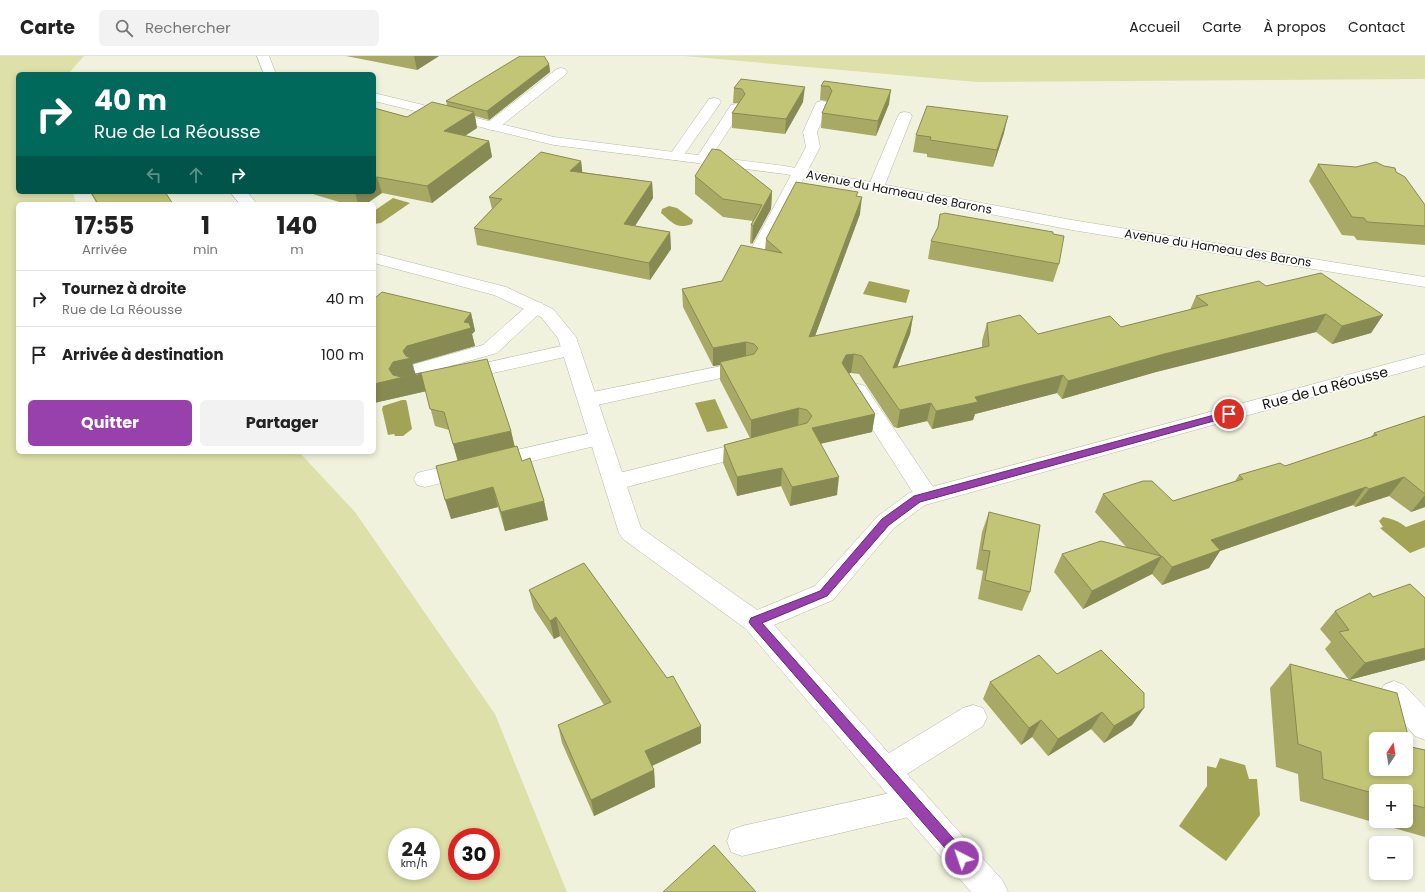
<!DOCTYPE html>
<html lang="fr">
<head>
<meta charset="utf-8">
<style>
	:root { --surface:#fff; --page:#f2f2f2; --text:#222; --muted:#767676; --line:#e0e0e0; --accent:#9840ac }
	body { margin:0; font-family:Poppins,sans-serif; background:var(--page); color:var(--text); height:100vh; display:flex; flex-direction:column; font-size:15px; white-space:nowrap }
	* { box-sizing:border-box; margin:0 }
	p { font-size:13px; color:var(--muted) }
	.icon { flex:none; width:22px; height:22px; fill:none; stroke:currentColor; stroke-width:2; stroke-linecap:round; stroke-linejoin:round }
	.map { position:relative; flex:1; overflow:hidden }
	.panel { position:absolute; left:16px; top:146px; width:360px; height:252px; display:flex; flex-direction:column; background:var(--surface); border-radius:6px; box-shadow:0 2px 6px #0003 }
	.panel>* { flex:none }
	.banner { position:absolute; left:16px; top:16px; width:360px; height:122px; border-radius:6px; box-shadow:0 2px 6px #0003; background:#00695c; color:#fff; overflow:hidden }
	.needle { width:26px; rotate:12deg }
	.buttons { position:absolute; left:1369px; top:676px; display:grid; gap:8px }
	.buttons a { display:grid; place-items:center; width:44px; height:44px; border-radius:6px; background:var(--surface); box-shadow:0 2px 6px #0003; font-size:20px }
	.speed { position:absolute; left:388px; top:772px; display:flex; gap:8px; font-size:20px; font-weight:700; text-align:center }
	.speed>* { display:grid; place-content:center; width:52px; height:52px; border-radius:50%; background:var(--surface); box-shadow:0 2px 6px #0003; line-height:1 }
	.speed small { font-size:10px; font-weight:400 }
	.speed .limit { border:6px solid #d22; background:#fff; color:#111 }
	.pin { position:absolute; display:grid; place-items:center; width:34px; height:34px; color:#fff; margin:-17px; border:2px solid #fff; border-radius:50%; box-shadow:0 1px 4px #0007 }
	.me { position:absolute; width:44px; margin:-22px; rotate:319deg; stroke-linejoin:round; filter:drop-shadow(0 0 3px #0008) }
	.turn { display:flex; align-items:center; gap:14px; height:84px; padding:0 12px; font-size:18px }
	.turn .icon { width:52px; height:52px; stroke-width:2.5 }
	.turn b { display:block; font-size:28px; line-height:34px }
	.lanes { display:flex; align-items:center; height:38px; padding:0 12px; background:#0003; justify-content:center; gap:20px; direction:ltr }
	.lanes .off { opacity:.35 }
	.eta { display:flex; justify-content:space-evenly; align-items:center; height:68px; text-align:center }
	.eta b { font-size:24px; font-weight:700; line-height:28px }
	.button { display:flex; gap:8px; margin-top:auto; padding:8px 12px }
	.button a { flex:1; height:46px; border-radius:6px; background:var(--accent); color:#fff; font-size:16px; font-weight:700; line-height:46px; text-align:center }
	.button a+a { background:var(--page); color:var(--text) }
	ul { padding:0; list-style:none }
	li { display:flex; align-items:center; gap:12px; height:56px; padding:0 12px; border-top:1px solid var(--line) }
	li div { flex:1 }
	li b { display:block; font-size:15px }
	li em { font-style:normal }
	header { display:flex; align-items:center; gap:24px; box-sizing:border-box; height:56px; padding:0 20px; background:var(--surface); border-bottom:1px solid var(--line) }
	header strong { font-size:19px }
	nav { display:flex; gap:22px; margin-inline-start:auto; font-size:14px }
	.search { width:280px; height:36px; background:var(--page); display:flex; align-items:center; gap:10px; box-sizing:border-box; padding:0 14px; border-radius:6px; color:var(--muted); font-size:15px }
	.map>svg:first-child { display:block }
	.green { fill:#dde0a8; fill-rule:evenodd }
	.water { fill:#a2a355 }
	.lines { fill:none; stroke-linecap:round; stroke-linejoin:round }
	.lane-casing { stroke:#b8b9a5; stroke-width:1 }
	.street-casing { stroke:#b8b9a5; stroke-width:1 }
	.lane { fill:#fff; fill-rule:evenodd }
	.street { fill:#fff; fill-rule:evenodd }
	.wall { fill:#a8a965; fill-rule:evenodd }
	.shaded-wall { fill:#888a53 }
	.building { fill:#c3c576; stroke:#888a53; fill-rule:evenodd }
	.route { fill:#9840ac; stroke:#632a70 }
	.labels { text-anchor:middle; stroke-width:3.5; stroke-linejoin:round; paint-order:stroke }
	.far-street-label { font-size:12px; fill:#13130c; stroke:#fff }
	.street-label { font-size:14px; fill:#13130c; stroke:#fff }
</style>
</head>
<body>
<header>
<strong>Carte</strong>
<div class="search"><svg class="icon" aria-label="search" viewBox="0 0 24 24"><circle cx="10" cy="10" r="6"/><path d="M15 15l6 6"/></svg>Rechercher</div>
<nav><a>Accueil</a><a>Carte</a><a>À propos</a><a>Contact</a></nav>
</header>
<div class="map">
<svg width="1425" height="836" viewBox="0 0 1425 836">
	<rect width="100%" height="100%" fill="#f1f2dd"/>
	<!-- green -->
	<g class="green">
		<path d="M0,0h84l-16,18h-50v118h55l3,12h-58v248h281l56,60 140,202 72,178h-567zM397,781h34v34h-34zM457,781h34v34h-34z"/>
		<path d="M684,0h741v23l-448,3z"/>
	</g>
	<!-- water -->
	<g class="water">
		<path d="M393,142l17,5 -29,20 -7,1v-13z"/>
		<path d="M669,150l8,2 16,12 -1,4c-16,6 -20,-2 -31,-11l1,-4z"/>
		<path d="M869,225l41,9 -4,13 -43,-9z"/>
		<path d="M715,343l13,29 -21,4 -12,-29z"/>
		<path d="M402,344h4l1,3 5,26 -9,7h-8l-1,-2 -6,1 -6,-26 1,-3z"/>
		<path d="M1383,461c9,2 16,4 23,10l19,-7v27l-15,6 -30,-25 3,-1 -4,-6z"/>
		<path d="M1220,702l25,7 4,14h8l3,36 -34,46 -47,-35 28,-40v-20l9,2z"/>
	</g>
	<g class="lines">
		<!-- lane casing -->
		<g class="lane-casing">
			<g id="lane">
				<path d="M257,0h12l7,18h-12z"/>
				<path d="M561,12l4,1 2,3 -2,3 -68,54 -5,1 -5,-1 -2,-3 2,-3 70,-54z"/>
				<path d="M714,42l5,1 2,3 -40,57 -5,1 -5,-1 -2,-3 2,-3 38,-54z"/>
				<path d="M822,45l5,1 2,3 -12,27 3,15 -54,104 -2,4 -6,1 -6,-1 -2,-4 56,-104 -3,-15 12,-27 2,-3z"/>
				<path d="M736,48l5,1 2,3 -34,52 -2,3 -5,1 -5,-1 -2,-3 36,-55z"/>
				<path d="M905,56l5,1 2,3 -28,71 -3,3 -5,2 -5,-2 -3,-3 30,-71 2,-3z"/>
				<path d="M536,246l6,1 3,4 -3,4 -45,42 -93,26 -7,-2 -3,-4 3,-4 86,-24 47,-42z"/>
				<path d="M571,288l7,2 3,4 -3,4 -116,26 -7,-2 -3,-4 3,-4 7,-2z"/>
				<path d="M746,305l7,2 3,4 -3,4 -165,36 -7,-2 -3,-5 3,-5 7,-2z"/>
				<path d="M858,328l7,2 70,104 3,6 -3,6 -8,2 -8,-2 -71,-111 3,-5z"/>
				<path d="M600,375l7,2 4,5 -4,5 -182,44 -8,-2 -3,-6 3,-6 8,-2z"/>
				<path d="M753,384l8,2 3,5 -3,5 -146,38 -8,-2 -3,-6 3,-6 8,-2z"/>
				<path d="M1394,625l10,4 21,22v33l-10,-4 -31,-35 -4,-8 4,-8z"/>
				<path d="M973,649l10,3 4,9 -4,9 -87,55 -10,4 -10,-4 -4,-10 4,-10 87,-53z"/>
				<path d="M913,732l10,4 5,10 -5,10 -10,4 -171,40 -11,-4 -4,-11 4,-11 11,-4z"/>
			</g>
		</g>
		<!-- street casing -->
		<g class="street-casing">
			<g id="street">
				<path d="M374,37l180,44 231,29 287,54 353,57v10l-353,-57 -287,-56 -231,-29 -180,-44z"/>
				<path d="M230,136h17l10,12h-17z"/>
				<path d="M374,197l132,34 47,22 23,28 65,191 116,82 58,-24 63,-70 31,-23 516,-139v12l-500,139 -31,23 -61,72 -59,25 229,256 5,11h-37l-225,-263 -123,-90 -4,-6 -61,-195 -17,-21 -47,-22 -120,-32z"/>
			</g>
		</g>
		<!-- lane -->
		<use href="#lane" class="lane"/>
		<!-- street -->
		<use href="#street" class="street"/>
	</g>
	<!-- wall -->
	<g class="wall">
		<path d="M346,0h93l-22,14z"/>
		<path d="M549,8l1,8 -61,48 -14,-4 2,12 -12,8 24,5 3,16 -60,46 -50,-10 -16,11h-20l-40,-12h68v-84l33,9 40,-12 -1,-4z"/>
		<path d="M741,23l62,23 -18,32 -53,-6v-15l6,-10h-5l1,-15z"/>
		<path d="M824,25l65,23 -13,32 -55,-8 1,-15 5,-12 -7,-1 1,-14z"/>
		<path d="M1004,77l-11,34 -66,-10v-3l-14,-2 3,-17z"/>
		<path d="M581,105l1,11 70,10 1,16 -18,28 35,6 1,17 -21,31 -173,-35 -3,-17 18,-19 -3,-12z"/>
		<path d="M1318,108l78,8 29,33v40l-68,-5 -3,-4 -12,-1 -33,-54z"/>
		<path d="M695,120l77,15 -1,18 -19,35 -2,-1 1,-18 2,-4 -30,-4 -28,-23z"/>
		<path d="M90,136l83,12h-76z"/>
		<path d="M857,140l3,18 -45,122 98,-20 -3,18 -13,33 85,-20v-6l5,-18 51,11 83,-7 69,-17 6,-14 70,-10 117,29 -12,18 -39,11 -16,-12 -160,40 -94,27 -5,-6 -82,21 -2,6 -41,9 -5,-8 -30,7 -3,-1 -35,-53 -8,-1h-2l26,41 -3,18 -52,12 17,51 -47,11 -9,-20 -44,10 -14,-33 1,-18 26,-7 -30,-58v-15l-7,1 -30,-59 -1,-18 40,-8 43,-31 1,-11z"/>
		<path d="M931,185l128,23 -6,18 -125,-23z"/>
		<path d="M374,243l97,14 4,18 -3,3 3,12 -62,18 2,10 96,57 4,16 7,14 22,40 4,19 -43,11 -7,-24 -47,12 7,-59 -9,-30 -14,-4 -9,-35 -52,12z"/>
		<path d="M1425,360v91l-14,5 -22,-16 -34,11 -2,-2 -133,46 -11,17 -47,17 -10,-11 -69,35 -29,-37 8,-18 65,-6 -32,-36 8,-18 70,7 62,-20 4,-6 46,-9 86,-29 3,-4z"/>
		<path d="M989,456l41,80 -8,19 -44,-12 5,-28 -7,-2 6,-37z"/>
		<path d="M529,534l172,136v17l-49,23 2,4 1,17 -61,29 -32,-73 -4,-18 46,-20 -44,-69 -6,3 -20,-30z"/>
		<path d="M1373,541l52,63 -76,20 -24,-31 6,-7 -11,-13 15,-18z"/>
		<path d="M1290,608l121,83 14,3v87l-125,-36 -2,-27 -22,-7 -6,-79zM1376,735h30v30h-30z"/>
		<path d="M1057,618l75,51 -28,18 -13,-14 -43,27 -16,-19 -11,8 -38,-46 7,-17z"/>
	</g>
	<!-- shaded-wall -->
	<g class="shaded-wall">
		<path d="M414,0h25l-22,14z"/>
		<path d="M549,8l1,8 -61,48 -2,-9z"/>
		<path d="M805,31l-2,15 -18,32 1,-15z"/>
		<path d="M891,34l-2,14 -13,32 2,-15z"/>
		<path d="M474,56l3,16 -30,19 -3,-16z"/>
		<path d="M1008,60l-4,17 -11,34 4,-17z"/>
		<path d="M489,85l3,16 -60,46 -5,-17z"/>
		<path d="M581,105l2,16 -13,-6z"/>
		<path d="M377,121l5,16 -16,11h-8l-3,-12h19v-13z"/>
		<path d="M652,126l1,16 -28,43 -1,-17z"/>
		<path d="M772,135l-1,18 -19,35 1,-18z"/>
		<path d="M862,141l-2,17 -52,141 1,-18z"/>
		<path d="M670,176l1,17 -21,31 -1,-17z"/>
		<path d="M471,257l4,18 -3,3 3,12 -63,18 4,11 5,-2 6,18 -53,12v-19l15,-15 4,-7 10,-11 4,-5 57,-24z"/>
		<path d="M1326,258l-10,18 -160,40 -94,27 6,-18 96,-27z"/>
		<path d="M1383,259l-12,18 -39,11 10,-18z"/>
		<path d="M913,260l-3,18 -20,52 3,-18z"/>
		<path d="M746,286v18l-26,2v3l-7,1v-18z"/>
		<path d="M854,298l-3,19 -7,1 -2,-11 4,-8z"/>
		<path d="M1063,319l-6,18 -82,21 -2,6 -41,9 4,-18 39,-14z"/>
		<path d="M931,347l-4,18 -30,7 3,-18z"/>
		<path d="M799,352l-1,19 -47,11v-18z"/>
		<path d="M875,358l-3,18 -62,14 2,-18z"/>
		<path d="M511,375l4,18 -57,13 -5,-18z"/>
		<path d="M782,412l-1,18 -44,10v-19z"/>
		<path d="M839,421l-2,18 -47,11 2,-19z"/>
		<path d="M1404,421l-15,19 -34,11 14,-18z"/>
		<path d="M493,431l5,20 -47,12 -6,-19z"/>
		<path d="M1366,431l-13,18 -133,46 -11,17 -47,17 10,-18 39,-27z"/>
		<path d="M1425,439v12l-14,5z"/>
		<path d="M544,445l4,19 -43,11 -4,-19z"/>
		<path d="M1162,500l-10,18 -69,35 9,-18z"/>
		<path d="M556,561l4,19 -6,3 -4,-18z"/>
		<path d="M1425,592v12l-76,20 16,-17z"/>
		<path d="M1144,652l-12,17 -28,18 10,-17z"/>
		<path d="M1102,656l-11,17 -43,27 10,-17z"/>
		<path d="M1041,664l-9,17 -11,8 8,-17z"/>
		<path d="M701,670v17l-54,25 -2,-17z"/>
		<path d="M654,714l1,17 -61,29 -3,-16z"/>
	</g>
	<!-- building -->
	<g class="building">
		<path d="M520,0h24l5,8 -62,47 -41,-10z"/>
		<path d="M741,23l64,8 -19,32 -54,-6 13,-19 -3,-5 -8,-1z"/>
		<path d="M824,25l67,9 -13,31 -56,-8 10,-22 -3,-5h-8z"/>
		<path d="M432,46l42,10 -30,19 45,10 -62,45 -50,-9 -3,2v-71l33,9z"/>
		<path d="M927,50l81,10 -11,34 -67,-10 1,-3 -15,-2z"/>
		<path d="M712,93l8,1 52,41 -19,35 -2,-1 11,-20 -39,-6 -28,-23z"/>
		<path d="M541,96l40,9 -11,10 82,11 -28,42 46,8 -21,31 -175,-35 28,-29 -13,-2z"/>
		<path d="M1376,106l8,4 11,2 1,4 9,5 20,28v21l-58,-4 -3,-4 -12,-1 -34,-53 38,3z"/>
		<path d="M796,126l62,10 -2,4 6,1 -53,140 104,-21 -20,52 96,-22 -2,-23 33,-8 18,19 72,-18 11,11 87,-22 -12,-9 63,-15 7,5 55,-13 62,42 -41,11 -16,-12 -162,40 -96,27 -5,-6 -88,22 3,5 -42,9 -5,-8 -31,7 -2,-2 -36,-52 -8,-2 -8,1 -4,8 33,51 -63,14 27,49 -47,10 -10,-19 -45,9 -13,-32 83,-22 5,-7 -5,-6 -8,-2 -48,12 -31,-58 34,-8 4,-6 -4,-4 -8,-2 -33,6 -31,-59 40,-8 19,-36 41,8 -16,-14z"/>
		<path d="M91,136h74l8,12h-75z"/>
		<path d="M944,157l109,19v2l11,2 -5,28 -128,-23 7,-14 2,-13h3z"/>
		<path d="M382,236l89,21 -7,9 5,1 2,5 -64,18 -4,5 3,5 5,2 -18,4 -4,7 4,6 8,2 86,-18 24,72 -58,13 -9,-32 -14,-3 -9,-36 -47,11v-85z"/>
		<path d="M1425,360v78l-21,-17 -35,12 -3,-2 -155,53 9,10 -48,17 -10,-11 -70,35 -30,-37 39,-13 60,15 -58,-62 40,-13h9l21,20 70,-22 -4,-4 41,-12 5,3 92,-31 -3,-2z"/>
		<path d="M517,390l5,15 8,-3 14,43 -43,11 -8,-25 -48,13 -9,-34z"/>
		<path d="M989,456l51,13 -10,67 -45,-12 5,-29 -8,-1z"/>
		<path d="M584,507l83,115 6,-2 28,50 -56,25 9,19 -63,30 -33,-75 53,-23 -55,-85 -6,4 -21,-31z"/>
		<path d="M1410,528l15,14v50l-60,15 -26,-31 10,-2 -14,-19 35,-18 3,4z"/>
		<path d="M1101,594l43,43v15l-30,18 -12,-14 -44,27 -17,-19 -12,8 -39,-46 49,-27 18,19z"/>
		<path d="M1290,608l107,29 14,54 14,3v58l-19,-5v-12h-30v3l-53,-15 -2,-27 -23,-8zM1376,683h30v30h-30z"/>
		<path d="M714,789l42,47h-93z"/>
	</g>
	<!-- route -->
	<path class="route" d="M1229,355l3,1 1,2 -1,2 -312,86 -31,23 -62,71 -65,27 205,231 2,4 -2,5 -5,1 -4,-1 -207,-238 -2,-3 2,-4 69,-27 62,-72 32,-23z"/>
	<g class="labels">
		<!-- far-street labels -->
		<g class="far-street-label">
			<text transform="translate(899 136) rotate(11)" y="4">Avenue du Hameau des Barons</text>
			<text transform="translate(1218 192) rotate(9)" y="4">Avenue du Hameau des Barons</text>
		</g>
		<!-- street labels -->
		<g class="street-label">
			<text transform="translate(1325 332) rotate(-15)" y="5">Rue de La Réousse</text>
		</g>
	</g>
</svg>
<div class="buttons">
<a><svg class="needle" viewBox="-14 -14 28 28"><path d="M0-13l5 13h-10z" fill="#e53935"/><path d="M0 13l5-13h-10z" fill="#767676"/></svg></a>
<a>+</a>
<a>−</a>
</div>
<div class="speed"><div>24<small>km/h</small></div><div class="limit">30</div></div>
<div class="pin" style="left:1229px;top:358px;background:#d93025"><svg class="icon" aria-label="arrive" viewBox="0 0 24 24"><path d="M6 21V4h12l-3 4 3 4H6"/></svg></div>
<svg class="me" style="left:962px;top:802px" viewBox="-20 -20 40 40"><circle r="17" fill="#9840ac" stroke="#fff" stroke-width="3"/><path d="M0-11L8 9 0 5-8 9z" fill="#fff"/></svg>
<div class="banner">
<div class="turn"><svg class="icon" aria-label="right" viewBox="0 0 24 24"><path d="M7 20v-9h11M14 6l5 5-5 5"/></svg><div><b>40 m</b>Rue de La Réousse</div></div>
<div class="lanes"><svg class="icon off" aria-label="left" viewBox="0 0 24 24"><path d="M17 20v-9H6M10 6l-5 5 5 5"/></svg><svg class="icon off" aria-label="ahead" viewBox="0 0 24 24"><path d="M12 20V5M6 11l6-6 6 6"/></svg><svg class="icon" aria-label="right" viewBox="0 0 24 24"><path d="M7 20v-9h11M14 6l5 5-5 5"/></svg></div>
</div>
<section class="panel">
<div class="eta">
<div><b>17:55</b><p>Arrivée</p></div>
<div><b>1</b><p>min</p></div>
<div><b>140</b><p>m</p></div>
</div>
<ul>
<li><svg class="icon" aria-label="right" viewBox="0 0 24 24"><path d="M7 20v-9h11M14 6l5 5-5 5"/></svg><div><b>Tournez à droite</b><p>Rue de La Réousse</p></div><em>40 m</em></li>
<li><svg class="icon" aria-label="arrive" viewBox="0 0 24 24"><path d="M6 21V4h12l-3 4 3 4H6"/></svg><div><b>Arrivée à destination</b></div><em>100 m</em></li>
</ul>
<div class="button"><a>Quitter</a><a>Partager</a></div>
</section>
</div>
</body>
</html>
